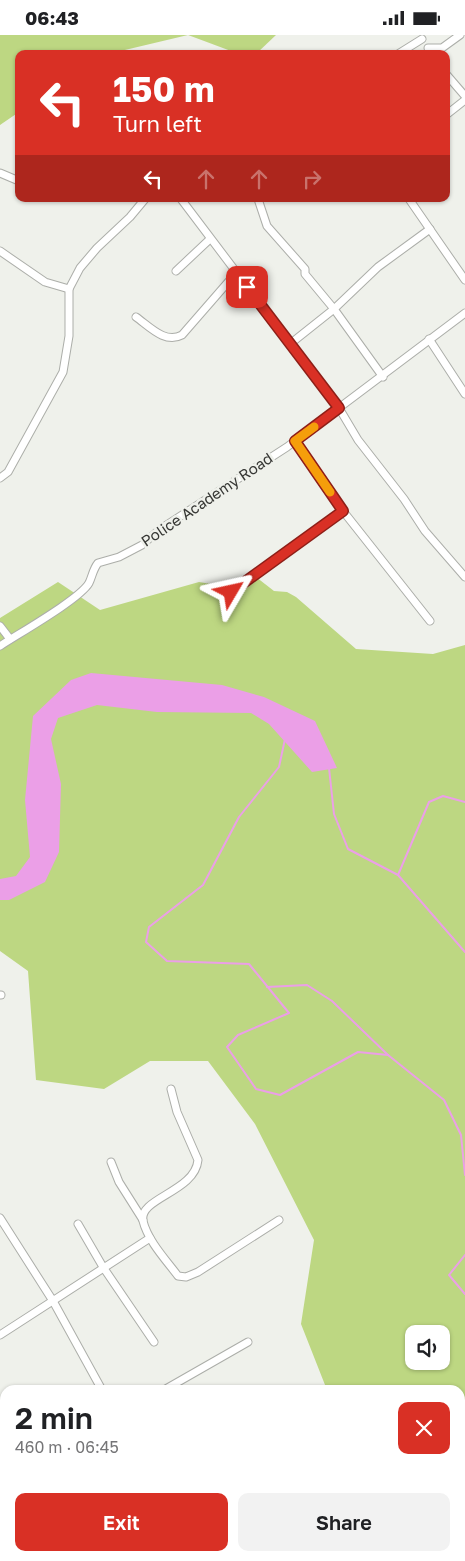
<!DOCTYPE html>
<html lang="en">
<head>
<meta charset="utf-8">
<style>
	:root { --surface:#fff; --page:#f2f2f2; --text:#202124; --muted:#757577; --accent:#d93025 }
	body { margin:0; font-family:"Golos Text",sans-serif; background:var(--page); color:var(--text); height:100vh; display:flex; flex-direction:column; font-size:19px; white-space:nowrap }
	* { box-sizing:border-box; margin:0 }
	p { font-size:16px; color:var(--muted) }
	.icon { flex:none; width:28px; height:28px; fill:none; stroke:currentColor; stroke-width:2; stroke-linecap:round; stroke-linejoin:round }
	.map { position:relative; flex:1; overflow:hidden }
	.details { position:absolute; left:0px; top:1350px; width:465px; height:176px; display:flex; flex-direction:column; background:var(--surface); border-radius:15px 15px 0 0; box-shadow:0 1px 4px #0004 }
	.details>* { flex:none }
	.guide { position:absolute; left:15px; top:15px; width:435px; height:152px; border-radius:10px; box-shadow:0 1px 4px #0004; background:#d93025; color:#fff; overflow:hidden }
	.controls { position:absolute; left:405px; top:1290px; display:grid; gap:10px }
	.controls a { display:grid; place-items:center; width:45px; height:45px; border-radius:10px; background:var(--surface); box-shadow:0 1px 4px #0004; font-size:25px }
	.pin { position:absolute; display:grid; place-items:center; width:42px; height:42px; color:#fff; margin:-21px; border-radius:10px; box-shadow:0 2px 8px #0006 }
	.me { position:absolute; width:55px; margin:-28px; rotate:54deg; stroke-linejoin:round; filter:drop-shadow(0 0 4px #0008) }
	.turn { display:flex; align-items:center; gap:18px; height:105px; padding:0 15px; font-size:22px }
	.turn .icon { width:65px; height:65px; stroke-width:2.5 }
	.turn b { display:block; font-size:35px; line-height:42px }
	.lanes { display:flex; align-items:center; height:48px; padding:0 15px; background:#0003; justify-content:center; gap:25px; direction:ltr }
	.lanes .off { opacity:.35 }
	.round { display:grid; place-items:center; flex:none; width:52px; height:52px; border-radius:10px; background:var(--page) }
	.overview { display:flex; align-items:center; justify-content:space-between; height:85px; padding:0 15px }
	h1 { font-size:30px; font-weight:600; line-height:38px }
	.primary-button { display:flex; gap:10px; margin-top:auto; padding:10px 15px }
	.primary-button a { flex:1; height:58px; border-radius:10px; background:var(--accent); color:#fff; font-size:20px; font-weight:600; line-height:58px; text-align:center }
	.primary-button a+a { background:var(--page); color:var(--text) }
	.status { display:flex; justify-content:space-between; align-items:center; height:35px; padding:0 25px; background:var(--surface); direction:ltr }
	.status svg { height:14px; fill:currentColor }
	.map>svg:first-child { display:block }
	.green { fill:#bdd782; fill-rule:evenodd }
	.water { fill:#eb9fe7 }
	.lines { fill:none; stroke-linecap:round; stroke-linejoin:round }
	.stream { stroke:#eb9fe7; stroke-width:2 }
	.minor-casing { stroke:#acaea9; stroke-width:9 }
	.minor { stroke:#fff; stroke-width:7 }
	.route-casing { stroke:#8d1f18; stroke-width:12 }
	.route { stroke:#d93025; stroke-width:9 }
	.slow { stroke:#f59e0b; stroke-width:9 }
	.labels { text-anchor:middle; stroke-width:5; stroke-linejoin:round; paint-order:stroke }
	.street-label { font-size:15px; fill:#373835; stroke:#eff1eb }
</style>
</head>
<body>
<div class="status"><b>06:43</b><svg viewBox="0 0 49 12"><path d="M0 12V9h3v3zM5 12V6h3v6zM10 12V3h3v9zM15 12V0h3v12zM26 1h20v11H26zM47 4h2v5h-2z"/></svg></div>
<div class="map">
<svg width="465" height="1526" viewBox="0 0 465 1526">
	<rect width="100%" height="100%" fill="#eff1eb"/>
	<!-- green -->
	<g class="green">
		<path d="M0,0h188l-80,19h-89v58l-19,13z"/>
		<path d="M188,0h88l-20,19h-17z"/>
		<path d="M256,542l18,14 13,1 9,5 60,52 77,5 32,-9v827l-5,1v-83h-133l-26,-66 13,-84 -59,-116 -47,-63h-58l-46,28 -68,-9 -8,-109 -28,-20v-333l58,-36 42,28 99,-28 18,3zM414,1299h27v27h-27z"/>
	</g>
	<!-- water -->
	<path class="water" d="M91,638l131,12 42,12 51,24 22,47 -25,4 -43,-48 -18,-11 -94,-1 -60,-7 -39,13 -7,21 10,45 -2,68 -14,30 -36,18h-9v-21l16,-3 14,-19 -5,-57 8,-84 38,-36z"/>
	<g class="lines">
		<!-- stream -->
		<g class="stream">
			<path d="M285,704l-6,28 -40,50 -36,68 -54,42 -3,15 21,19 82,3 40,49 -51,22 -11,12 29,42 24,6 78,-43 30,3 56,45 17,35 4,40"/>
			<path d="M329,733l5,46 14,35 50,26 67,77"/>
			<path d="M398,840l31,-73 14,-6 22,6"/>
			<path d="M267,952l40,-2 25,16 56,54"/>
			<path d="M465,1220l-16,20 16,19"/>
		</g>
		<!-- minor casing -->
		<g class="minor-casing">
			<g id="minor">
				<path d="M428,13h14l18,-13"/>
				<path d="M398,19l24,-15"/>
				<path d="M446,39l19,22"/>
				<path d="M446,80l19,-15"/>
				<path d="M0,138l19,8"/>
				<path d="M181,164l158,209 19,32 46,59 21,32 40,46"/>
				<path d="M258,164l9,27 38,43v5l29,35 49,68"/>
				<path d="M409,164l56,81"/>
				<path d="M0,216l45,31 24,7"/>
				<path d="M176,236l34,-32"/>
				<path d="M136,282c14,10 29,27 46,18l54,-62"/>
				<path d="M429,304l36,55"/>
				<path d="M290,309l44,-35 44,-42 52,-38"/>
				<path d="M295,406l48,70 87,110"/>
				<path d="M0,443l8,-6 55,-100 6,-36v-47l11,-21 17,-20 33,-31 15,-18"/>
				<path d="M231,557l112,-81"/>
				<path d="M0,591l10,13"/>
				<path d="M0,611c18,-12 80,-47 89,-63 3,-6 4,-14 9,-20l21,-6 23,-12 17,-15 128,-83 178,-134"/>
				<path d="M0,960h1"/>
				<path d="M171,1054l6,23 21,48c-3,32 -60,38 -55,61 5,20 23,39 35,55l8,1 12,-5 81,-52"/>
				<path d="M111,1127l8,20 24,38"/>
				<path d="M0,1183l53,83 49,89"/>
				<path d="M78,1189l25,43 51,75"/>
				<path d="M0,1300l150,-97"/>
				<path d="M164,1355l84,-48"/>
				<path d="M0,1451l5,-3"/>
				<path d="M196,1521l3,5"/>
				<path d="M41,1526l6,-5"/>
				<path d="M204,1526l8,-5"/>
			</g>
		</g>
		<!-- minor -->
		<use href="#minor" class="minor"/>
	</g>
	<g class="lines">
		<!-- route casing -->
		<g class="route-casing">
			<path id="route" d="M231,557l112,-81 -48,-70 44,-33 -92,-121"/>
		</g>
		<!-- route -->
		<use href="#route" class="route"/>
		<!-- slow -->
		<path class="slow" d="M314,392l-19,14 35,51"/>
	</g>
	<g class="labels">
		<!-- street labels -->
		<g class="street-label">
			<text transform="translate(207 465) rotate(-34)" y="5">Police Academy Road</text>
		</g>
	</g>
</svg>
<div class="controls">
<a><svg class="icon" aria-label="sound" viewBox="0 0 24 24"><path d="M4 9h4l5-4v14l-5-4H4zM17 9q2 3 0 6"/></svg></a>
</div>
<div class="pin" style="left:247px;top:252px;background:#d93025"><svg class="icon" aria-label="arrive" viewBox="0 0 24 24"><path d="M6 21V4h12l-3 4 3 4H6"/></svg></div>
<svg class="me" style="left:231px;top:557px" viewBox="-20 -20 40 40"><path d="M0-17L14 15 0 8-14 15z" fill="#d93025" stroke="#fff" stroke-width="4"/></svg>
<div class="guide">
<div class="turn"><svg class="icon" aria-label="left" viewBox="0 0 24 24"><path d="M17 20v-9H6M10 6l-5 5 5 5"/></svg><div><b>150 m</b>Turn left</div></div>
<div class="lanes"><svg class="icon" aria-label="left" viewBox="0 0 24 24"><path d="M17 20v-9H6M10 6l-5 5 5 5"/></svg><svg class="icon off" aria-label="ahead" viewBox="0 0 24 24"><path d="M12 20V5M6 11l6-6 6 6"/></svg><svg class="icon off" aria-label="ahead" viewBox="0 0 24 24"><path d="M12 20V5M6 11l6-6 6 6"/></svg><svg class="icon off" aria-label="right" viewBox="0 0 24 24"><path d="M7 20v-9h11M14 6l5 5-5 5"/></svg></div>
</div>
<section class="details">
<div class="overview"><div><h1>2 min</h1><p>460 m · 06:45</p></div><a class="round" style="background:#d93025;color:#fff"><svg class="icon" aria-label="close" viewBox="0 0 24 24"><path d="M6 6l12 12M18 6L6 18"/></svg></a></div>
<div class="primary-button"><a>Exit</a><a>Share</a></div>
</section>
</div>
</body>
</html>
